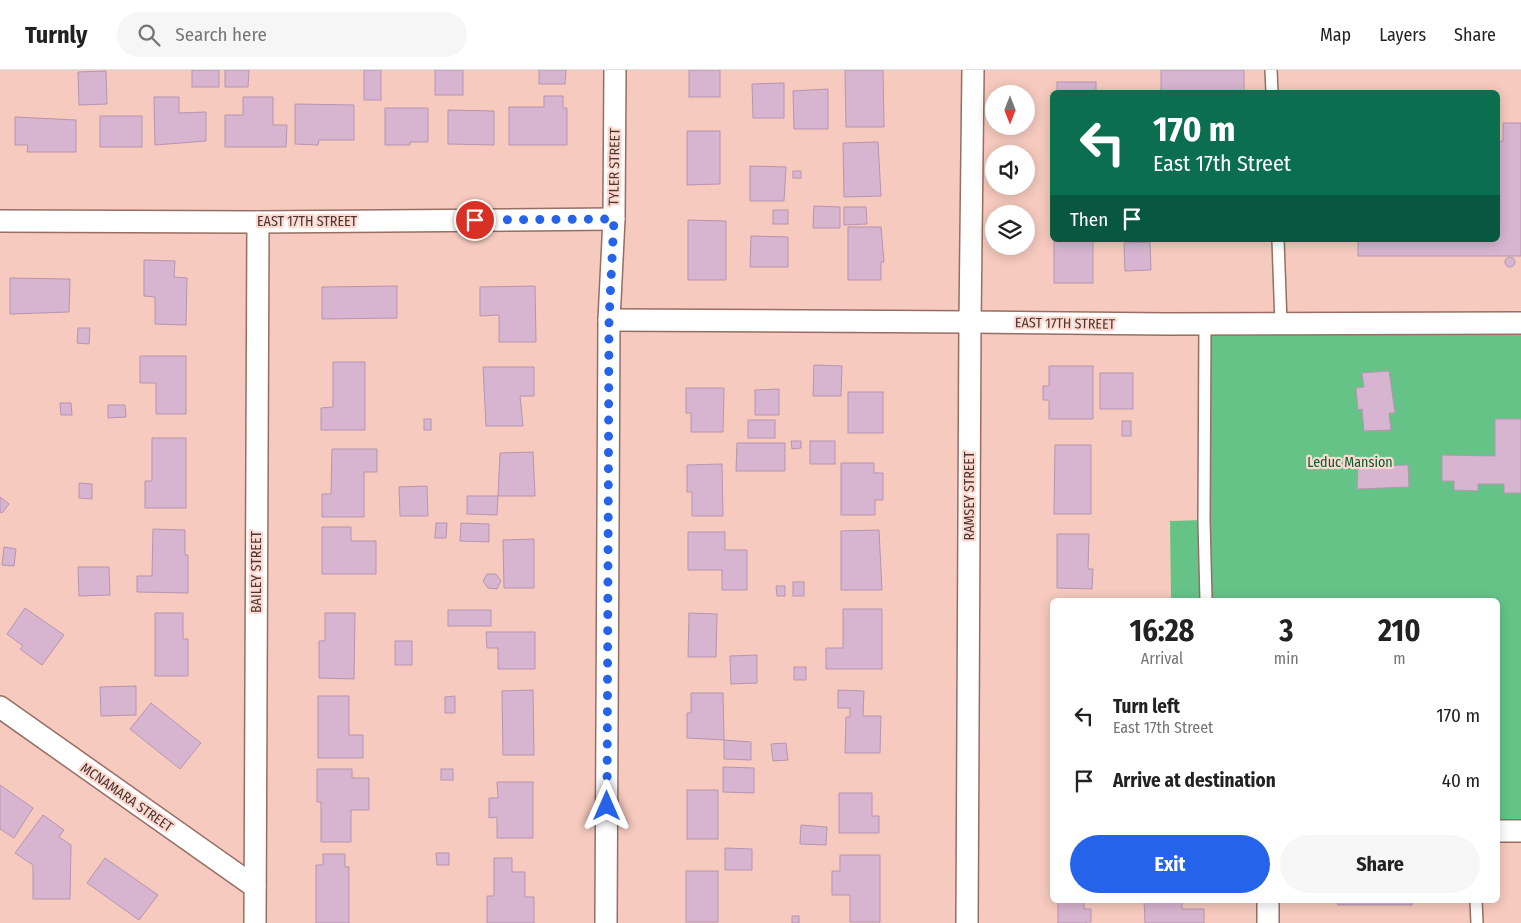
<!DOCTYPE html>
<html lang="en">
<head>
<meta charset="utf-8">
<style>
	:root { --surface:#fff; --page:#f6f6f6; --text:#222; --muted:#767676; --line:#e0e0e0; --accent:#2563eb }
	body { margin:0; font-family:"Fira Sans Condensed",sans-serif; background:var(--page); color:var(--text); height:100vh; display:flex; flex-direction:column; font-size:19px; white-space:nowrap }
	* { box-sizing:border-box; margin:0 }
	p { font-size:16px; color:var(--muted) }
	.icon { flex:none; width:28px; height:28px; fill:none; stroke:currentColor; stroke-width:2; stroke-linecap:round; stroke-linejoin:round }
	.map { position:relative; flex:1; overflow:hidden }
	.drawer { position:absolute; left:1050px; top:528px; width:450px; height:305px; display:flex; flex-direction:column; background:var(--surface); border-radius:8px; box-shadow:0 2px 12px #0003 }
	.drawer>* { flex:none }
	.hud { position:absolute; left:1050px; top:20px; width:450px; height:152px; border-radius:8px; box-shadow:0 2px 12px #0003; background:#0b6e4f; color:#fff; overflow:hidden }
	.needle { width:32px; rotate:180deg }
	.buttons { position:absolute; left:985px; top:15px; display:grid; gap:10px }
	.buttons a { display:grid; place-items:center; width:50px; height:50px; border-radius:50%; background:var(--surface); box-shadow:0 2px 12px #0003; font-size:25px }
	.pin { position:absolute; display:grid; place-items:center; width:42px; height:42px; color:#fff; margin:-21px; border:2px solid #fff; border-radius:50%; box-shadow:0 1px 5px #0007 }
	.me { position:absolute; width:55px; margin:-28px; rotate:0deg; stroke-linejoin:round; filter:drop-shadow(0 0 4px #0008) }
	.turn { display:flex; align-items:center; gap:18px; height:105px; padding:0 20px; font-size:22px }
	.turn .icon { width:65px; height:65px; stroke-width:2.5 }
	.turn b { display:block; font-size:35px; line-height:42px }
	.then { display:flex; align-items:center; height:48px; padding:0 20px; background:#0003; gap:10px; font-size:19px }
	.eta { display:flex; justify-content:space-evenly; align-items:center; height:85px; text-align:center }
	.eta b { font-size:30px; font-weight:700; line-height:35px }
	.cta { display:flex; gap:10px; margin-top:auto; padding:10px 20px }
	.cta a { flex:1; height:58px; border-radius:30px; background:var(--accent); color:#fff; font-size:20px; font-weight:700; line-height:58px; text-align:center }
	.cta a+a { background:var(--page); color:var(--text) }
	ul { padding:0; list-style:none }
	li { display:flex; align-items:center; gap:15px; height:65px; padding:0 20px }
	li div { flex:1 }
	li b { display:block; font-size:19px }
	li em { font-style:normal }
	header { display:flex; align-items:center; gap:30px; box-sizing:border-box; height:70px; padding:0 25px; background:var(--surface); border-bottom:1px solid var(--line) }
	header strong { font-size:24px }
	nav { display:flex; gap:28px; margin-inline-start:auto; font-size:18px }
	.search { width:350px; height:45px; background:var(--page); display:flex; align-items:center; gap:12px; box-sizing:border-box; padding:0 18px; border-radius:28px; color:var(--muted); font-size:19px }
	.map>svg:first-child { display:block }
	.green { fill:#66c388 }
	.building { fill:#d7b4cf; stroke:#b795af }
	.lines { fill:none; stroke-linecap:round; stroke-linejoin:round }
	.service-casing { stroke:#966e64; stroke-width:14 }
	.minor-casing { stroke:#966e64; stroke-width:24 }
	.service { stroke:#fff; stroke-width:11 }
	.minor { stroke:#fff; stroke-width:21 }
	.route { stroke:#2563eb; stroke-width:9; stroke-dasharray:0 16.2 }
	.labels { text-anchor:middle; stroke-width:4.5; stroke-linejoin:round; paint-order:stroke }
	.street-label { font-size:14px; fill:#483632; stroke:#fed9d0 }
	.park-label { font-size:14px; fill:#005c31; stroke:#fed9d0 }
</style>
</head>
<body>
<header>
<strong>Turnly</strong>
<div class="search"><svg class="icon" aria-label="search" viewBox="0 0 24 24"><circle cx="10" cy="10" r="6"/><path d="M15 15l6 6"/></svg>Search here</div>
<nav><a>Map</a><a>Layers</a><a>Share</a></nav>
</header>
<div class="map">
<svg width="1521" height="853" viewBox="0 0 1521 853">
	<rect width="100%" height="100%" fill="#f6cabe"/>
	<!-- green -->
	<path class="green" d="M1521,253v508h-23v-231h-327l-1,-79 34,-1 1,-196z"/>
	<!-- building -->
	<g class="building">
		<rect x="192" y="0" width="27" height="17"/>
		<path d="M225,0h24l-1,17h-23z"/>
		<rect x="364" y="0" width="17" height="30"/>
		<rect x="435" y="0" width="28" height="25"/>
		<path d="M539,0h27l-1,14h-26z"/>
		<rect x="689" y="0" width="31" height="27"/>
		<path d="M845,0h38l1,57h-38z"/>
		<rect x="1161" y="0" width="83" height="22"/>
		<path d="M106,1l1,33 -28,1 -1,-33z"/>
		<rect x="1057" y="12" width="39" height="10"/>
		<path d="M784,13v35h-31l-1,-34z"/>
		<path d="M828,19v40h-34l-1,-38z"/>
		<path d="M544,26h19v12h4v37h-58v-38h35z"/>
		<path d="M154,27h25v16l27,-1v29l-51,4z"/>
		<path d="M243,27h30v28h14l-1,22h-61v-32h18z"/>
		<path d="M295,34l59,1v35h-35l-1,5 -23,-1z"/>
		<path d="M385,38h43v34h-18v3h-25z"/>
		<path d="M448,40l46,1v34l-46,-1z"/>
		<rect x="100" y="46" width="42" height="31"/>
		<path d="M15,47l61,3v32h-49l1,-7h-13z"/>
		<path d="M1503,53h18v133h-163v-16h140v-98l5,-1z"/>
		<path d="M687,61h33v53l-33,1z"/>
		<path d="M878,72l3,54 -37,1 -1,-54z"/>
		<path d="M750,96l36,1 -2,34h-34z"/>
		<rect x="793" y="101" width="8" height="7"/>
		<path d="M814,136l26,1v21h-27z"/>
		<path d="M844,137h22l1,17 -23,1z"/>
		<rect x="773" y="140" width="15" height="14"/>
		<path d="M688,150l38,1v59h-38z"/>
		<path d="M848,157h33l3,35h-3v18h-33z"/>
		<path d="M751,166l37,1v30h-38z"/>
		<rect x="1054" y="170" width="39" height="43"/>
		<path d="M1150,172l1,28 -26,1 -1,-28z"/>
		<circle cx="1510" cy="192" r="5"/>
		<path d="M144,190l31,1 -1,16 13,1 -1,47 -31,-1v-27l-11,-1z"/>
		<path d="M10,208l60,1 -1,33 -59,2z"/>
		<path d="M397,216v32l-75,1v-32z"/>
		<path d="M535,216l1,56h-37v-27l-19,1v-29z"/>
		<path d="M78,258h12l-1,16 -12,-1z"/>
		<path d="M140,286h46v58h-30v-31h-16z"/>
		<path d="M333,292h32v68h-44v-22l12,-1z"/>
		<path d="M814,295l28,1 -1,30h-28z"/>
		<path d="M1049,296h44v53h-44v-19h-6v-14h6z"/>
		<path d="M483,297h51v29h-14l3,30h-37z"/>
		<path d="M1389,301l6,42h-6l2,17 -27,1 -2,-22 -4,1 -2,-22 8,-1 -2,-14z"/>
		<rect x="1100" y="303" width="33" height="36"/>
		<path d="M686,318h38l-1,44h-32v-19h-5z"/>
		<path d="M779,319v26h-24v-25z"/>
		<rect x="848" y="322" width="35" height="41"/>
		<path d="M60,333h11l1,12h-11z"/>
		<path d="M108,335h17l1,12 -18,1z"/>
		<rect x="424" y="349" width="7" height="11"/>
		<path d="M1495,349h26v74h-17v-9h-26v7l-24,-1v-9h-12v-26l53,1z"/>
		<rect x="748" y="350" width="27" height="18"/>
		<rect x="1122" y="351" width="9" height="15"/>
		<path d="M152,368h34v70h-41v-27h7z"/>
		<path d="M791,371h10v7l-9,1z"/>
		<rect x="810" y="371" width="25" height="23"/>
		<path d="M737,373h48v28h-49z"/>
		<path d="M1055,375h36v69h-37z"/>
		<path d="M332,379h45v23h-13v45h-42v-23h9z"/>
		<path d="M533,382l2,44h-37l2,-43z"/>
		<path d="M841,393h33v10h9v27h-8v15h-34z"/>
		<path d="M722,394l1,52h-31v-24h-5v-27z"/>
		<path d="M1408,395l1,22 -52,2 1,-22z"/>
		<path d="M79,413l13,1v15l-13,-1z"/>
		<path d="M427,416l1,30h-28l-1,-29z"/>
		<path d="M467,426h31l-1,19 -30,-1z"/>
		<path d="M0,427l9,7 -7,9 -2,-1z"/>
		<path d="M436,453h11l-1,15h-11z"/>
		<path d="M461,453l28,1v18l-29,-1z"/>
		<path d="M322,457h29v14h25v33h-54z"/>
		<path d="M153,459l32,1v25h3v38l-51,-1v-16h15z"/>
		<path d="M879,460l3,60h-41v-59z"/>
		<path d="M688,462h37v18h22v40h-25v-20h-34z"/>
		<path d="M1057,464h32l-1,35h5l-1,20 -35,-1z"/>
		<path d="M534,469v49h-30l-1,-48z"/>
		<path d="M4,477l12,2 -2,17 -12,-1z"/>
		<path d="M78,497h31l1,28 -31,1z"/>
		<path d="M487,504h9l5,7 -4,8 -9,-1 -5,-7z"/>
		<rect x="793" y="512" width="11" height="14"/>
		<path d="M776,516h9v10h-8z"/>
		<path d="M25,538l39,27 -22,30 -22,-16 3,-3 -16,-12z"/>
		<path d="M843,539h39v60h-56v-21h17z"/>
		<rect x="448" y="540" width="43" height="16"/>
		<path d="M155,543h28v26h5v37h-33z"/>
		<path d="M325,543h30l-1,66 -35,-1v-37h6z"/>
		<path d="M689,543l28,1 -1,43h-28z"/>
		<path d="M486,562h49v37h-37v-21h-11z"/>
		<rect x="395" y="571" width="17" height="24"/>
		<path d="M757,585v28l-26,1 -1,-28z"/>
		<rect x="794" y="597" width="12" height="13"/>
		<path d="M136,616v29l-35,1 -1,-29z"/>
		<path d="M533,620l1,65h-31l-1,-64z"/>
		<path d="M838,620l26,1 -1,25h18l-1,37h-35l1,-36h4v-9h-12z"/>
		<path d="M691,623h32l1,47 -37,-2v-25h4z"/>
		<path d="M318,626h31v39h14v23h-45z"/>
		<path d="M455,626v17h-10v-16z"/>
		<path d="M151,633l50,40 -21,26 -50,-40z"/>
		<path d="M724,670l27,2v18l-27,-1z"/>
		<path d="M786,673l2,17 -15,1 -2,-17z"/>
		<path d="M723,697l31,1v25l-31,-1z"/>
		<path d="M317,699h35v9h17v32h-18v32h-30v-40h-4z"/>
		<rect x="441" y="699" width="12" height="11"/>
		<path d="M497,712h36v56h-36v-21l-8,1v-20h9z"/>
		<path d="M0,715l33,23 -19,30 -14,-9z"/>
		<rect x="687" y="720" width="31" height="49"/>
		<path d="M839,723h33v23h7v17h-40z"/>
		<path d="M43,745l21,15 -5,7 12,8 -1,54h-37v-34l-18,-12z"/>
		<path d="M801,755l26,2 -1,18 -26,-1z"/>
		<path d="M725,778l27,1v21h-27z"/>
		<path d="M436,783h13v12h-12z"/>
		<path d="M323,784h22v13h4v56h-33v-58h7z"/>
		<path d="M840,785h40v67h-30v-27h-18v-24h8z"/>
		<path d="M105,788l53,37 -19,25 -52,-37z"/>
		<path d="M494,788h18v14h13v25h9v26h-47v-27h7z"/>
		<rect x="686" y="801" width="32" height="51"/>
		<path d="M1058,830h26v9h7v13h-5v1h-28z"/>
		<path d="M1144,830h38v9h22v14h-59z"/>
		<rect x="1338" y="830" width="74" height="5"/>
		<rect x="792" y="846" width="7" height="7"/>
	</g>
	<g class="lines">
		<!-- service casing -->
		<g class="service-casing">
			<g id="service">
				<path d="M1271,0l1,22"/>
				<path d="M1278,170l3,84"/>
				<path d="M1205,254l-1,196 2,80"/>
				<path d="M1476,830l1,23"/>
			</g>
		</g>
		<!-- minor casing -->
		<g class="minor-casing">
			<g id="minor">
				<path d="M0,151l258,1 356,-3"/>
				<path d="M609,250l361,2 196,2 355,-1"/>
				<path d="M0,637l255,180"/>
				<path d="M1498,761h23"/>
				<path d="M255,853l3,-701"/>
				<path d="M606,853l3,-603 5,-101 1,-149"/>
				<path d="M967,853l3,-601 3,-252"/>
				<path d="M1268,853v-23"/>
			</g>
		</g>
		<!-- service -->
		<use href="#service" class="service"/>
		<!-- minor -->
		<use href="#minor" class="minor"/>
	</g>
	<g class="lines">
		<!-- route -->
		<path class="route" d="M475,150l139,-1 -5,101 -2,486"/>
	</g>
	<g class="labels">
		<!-- street labels -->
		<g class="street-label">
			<text transform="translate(614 97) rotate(-89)" y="5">TYLER STREET</text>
			<text x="307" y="156">EAST 17TH STREET</text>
			<text transform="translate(1065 253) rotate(1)" y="5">EAST 17TH STREET</text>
			<text transform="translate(969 426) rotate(-90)" y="5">RAMSEY STREET</text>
			<text transform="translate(256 502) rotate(-90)" y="5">BAILEY STREET</text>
			<text transform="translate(127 727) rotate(35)" y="5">MCNAMARA STREET</text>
		</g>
		<!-- park labels -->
		<g class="park-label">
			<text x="1350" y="397">Leduc Mansion</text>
		</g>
	</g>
</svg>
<div class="buttons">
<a><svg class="needle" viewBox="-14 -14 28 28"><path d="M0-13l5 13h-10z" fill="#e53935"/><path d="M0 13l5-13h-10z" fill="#767676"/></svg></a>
<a><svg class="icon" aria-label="sound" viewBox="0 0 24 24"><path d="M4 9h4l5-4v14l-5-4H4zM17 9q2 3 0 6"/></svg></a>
<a><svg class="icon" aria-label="layers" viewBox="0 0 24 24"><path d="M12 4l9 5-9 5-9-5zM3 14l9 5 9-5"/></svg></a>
</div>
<div class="pin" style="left:475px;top:150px;background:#d93025"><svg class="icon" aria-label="arrive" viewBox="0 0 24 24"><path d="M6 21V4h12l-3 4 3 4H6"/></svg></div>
<svg class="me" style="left:607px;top:736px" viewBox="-20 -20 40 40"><path d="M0-17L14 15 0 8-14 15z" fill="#2563eb" stroke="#fff" stroke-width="4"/></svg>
<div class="hud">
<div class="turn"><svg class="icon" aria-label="left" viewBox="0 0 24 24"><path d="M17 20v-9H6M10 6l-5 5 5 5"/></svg><div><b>170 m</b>East 17th Street</div></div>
<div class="then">Then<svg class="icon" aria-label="arrive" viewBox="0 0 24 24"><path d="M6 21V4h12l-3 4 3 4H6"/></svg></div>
</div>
<section class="drawer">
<div class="eta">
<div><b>16:28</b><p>Arrival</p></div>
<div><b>3</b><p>min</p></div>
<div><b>210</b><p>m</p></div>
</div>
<ul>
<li><svg class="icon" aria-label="left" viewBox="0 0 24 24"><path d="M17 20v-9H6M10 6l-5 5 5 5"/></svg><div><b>Turn left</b><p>East 17th Street</p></div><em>170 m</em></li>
<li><svg class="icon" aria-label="arrive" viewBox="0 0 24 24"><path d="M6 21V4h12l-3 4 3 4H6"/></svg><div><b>Arrive at destination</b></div><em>40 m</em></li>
</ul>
<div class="cta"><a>Exit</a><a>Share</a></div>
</section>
</div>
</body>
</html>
